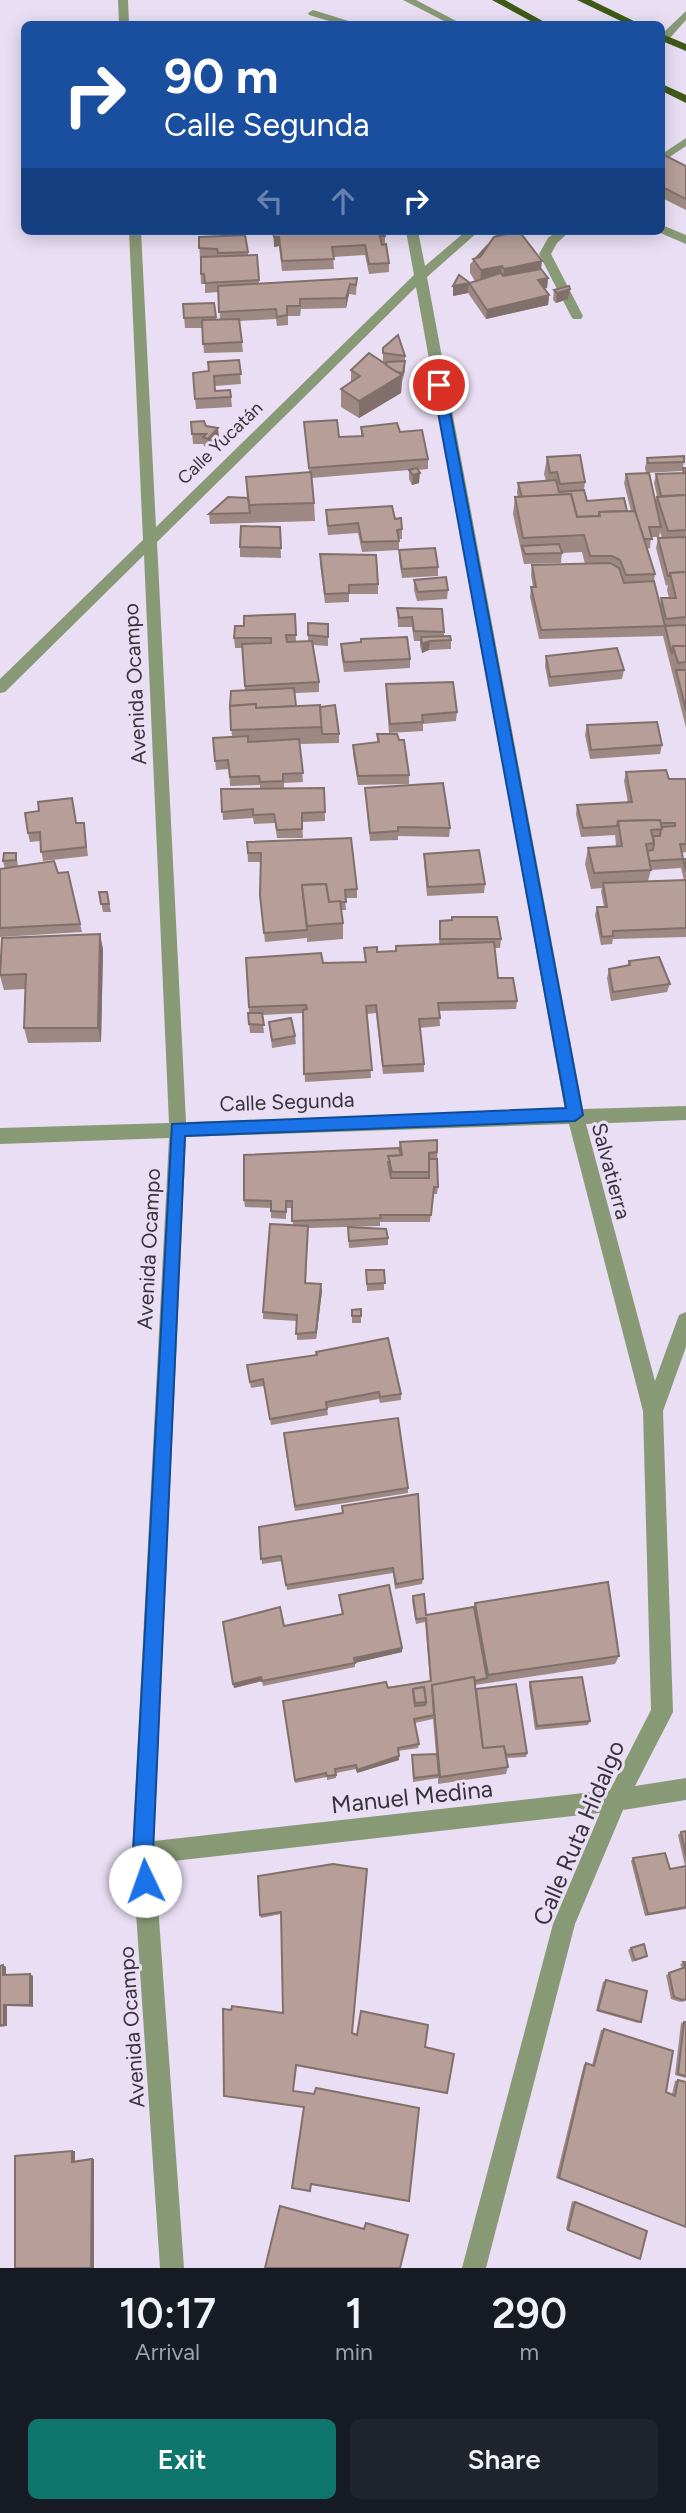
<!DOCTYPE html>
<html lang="en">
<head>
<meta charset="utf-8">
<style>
	:root { --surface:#171b24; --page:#20242c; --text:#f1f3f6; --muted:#9ea1a6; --accent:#0f766e }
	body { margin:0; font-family:Figtree,sans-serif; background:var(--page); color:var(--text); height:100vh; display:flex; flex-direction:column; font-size:26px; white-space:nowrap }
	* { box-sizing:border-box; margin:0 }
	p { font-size:23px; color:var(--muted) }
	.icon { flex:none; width:38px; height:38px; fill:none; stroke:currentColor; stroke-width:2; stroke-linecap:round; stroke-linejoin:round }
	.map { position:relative; height:2268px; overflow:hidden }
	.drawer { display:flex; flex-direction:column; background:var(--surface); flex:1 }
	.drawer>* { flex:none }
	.banner { position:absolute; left:21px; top:21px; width:644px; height:214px; border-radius:10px; box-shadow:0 4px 18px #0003; background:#1a4fa0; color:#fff; overflow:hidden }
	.pin { position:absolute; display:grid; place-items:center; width:60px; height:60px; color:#fff; margin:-30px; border:4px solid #fff; border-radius:50%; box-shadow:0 2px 7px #0007 }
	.me { position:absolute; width:77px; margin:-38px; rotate:357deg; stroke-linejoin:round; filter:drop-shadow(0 0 5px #0008) }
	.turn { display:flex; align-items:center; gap:24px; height:147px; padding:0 28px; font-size:32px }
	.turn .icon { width:91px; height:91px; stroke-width:2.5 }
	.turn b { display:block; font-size:49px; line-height:60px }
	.lanes { display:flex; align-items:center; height:66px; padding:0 28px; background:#0003; justify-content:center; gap:35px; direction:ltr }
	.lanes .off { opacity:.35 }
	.eta { display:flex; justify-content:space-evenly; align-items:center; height:119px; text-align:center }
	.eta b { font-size:42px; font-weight:600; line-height:49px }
	.button { display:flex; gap:14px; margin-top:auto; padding:14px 28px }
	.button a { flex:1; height:80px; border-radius:10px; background:var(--accent); color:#fff; font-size:28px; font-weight:600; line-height:80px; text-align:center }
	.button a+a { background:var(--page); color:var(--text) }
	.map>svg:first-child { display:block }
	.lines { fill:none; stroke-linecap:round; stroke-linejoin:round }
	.minor { fill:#889976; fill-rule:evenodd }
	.major { fill:#3f5a16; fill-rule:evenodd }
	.wall { fill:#9d8883; fill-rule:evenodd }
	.shaded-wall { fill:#806f6a }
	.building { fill:#b79e98; stroke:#806f6a; stroke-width:2; fill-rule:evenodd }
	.route { fill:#1a73e8; stroke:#114b97; stroke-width:2 }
	.labels { text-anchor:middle; stroke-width:6; stroke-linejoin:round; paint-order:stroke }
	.far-street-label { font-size:18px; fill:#37333b; stroke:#e9def3 }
	.street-label { font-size:21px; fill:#37333b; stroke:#e9def3 }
	.near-street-label { font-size:24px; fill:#37333b; stroke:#e9def3 }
</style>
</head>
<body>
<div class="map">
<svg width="686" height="2268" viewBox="0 0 686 2268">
	<rect width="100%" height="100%" fill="#e9def3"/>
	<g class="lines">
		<!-- minor -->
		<g class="minor">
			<path d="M118,0h10l1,24h-10z"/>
			<path d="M403,0h13l46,24h-12z"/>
			<path d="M313,10l39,12 1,2h-14l-30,-9 -1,-2z"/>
			<path d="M686,11v9l-18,20 -6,1v-7z"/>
			<path d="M686,138v8l-24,16v-8z"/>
			<path d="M662,225l24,10v9l-28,-12 4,-1z"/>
			<path d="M129,231h12l15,296 258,-252 -8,-44h12l7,35 41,-35h13l-52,46 156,832 103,-3v14l-100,4 69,257 24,-66 7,-3v35l-23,64 10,301 -38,74 51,-8v22l-63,10 -48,114 -89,344h-24l91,-344 47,-111 -445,50 29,405h-24l-28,-415 37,-715 -169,6v-16l169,-5 -25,-568 -139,137 -5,1v-14l143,-139zM416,287l149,823 -379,12 -29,-580zM569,1124l74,287 8,299 -41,80 -456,51 32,-704z"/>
			<path d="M557,231h13l-13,12 -6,11 32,62 -2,3h-8l-2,-3 -32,-62 9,-16z"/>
		</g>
		<!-- major -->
		<g class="major">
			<path d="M492,0h13l43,24h-12z"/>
			<path d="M577,0h14l49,24h-13z"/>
			<path d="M662,34l24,10v7l-24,-10z"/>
			<path d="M662,84l24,11v8l-24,-12z"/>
		</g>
	</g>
	<!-- wall -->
	<g class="wall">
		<path d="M662,154l24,12v44l-24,-12z"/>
		<path d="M273,231l112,5v8l4,19v9l-20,2 -4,-19 -32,2 1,12 -52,2 -3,-25 -5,1z"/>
		<path d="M199,237l49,15v3h9l2,28 98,-5 -1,17 -7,-1 -3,14 -45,1 -1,7h-12v9l-11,1 -1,-7 -37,2 4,31 -39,1 -2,-25h-17l-2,-24 33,13v3h4l-1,-28 -14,1v-9h-4z"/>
		<path d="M473,259l68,10 7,9 -1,10h-3l5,7 -1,10 -62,14 -18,-26 -15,3 17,-13 5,-2 -5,-8v-9l3,-3z"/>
		<path d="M570,289l-2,10 -12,4 -3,-3 1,-10z"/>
		<path d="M383,348l22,8v15l-3,11 -1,11 -42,25 -18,-11v-18l10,-7v-12l32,-8z"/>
		<path d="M239,360l2,24 -26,2v5l16,6 1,10 -36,2 -3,-36 16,-2z"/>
		<path d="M191,422l15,4 13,11 -11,11 -4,-2 -1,-2h-10z"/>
		<path d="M304,422l35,15 22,-1v-9l39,5 28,27v10l-10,1 1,13 -7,2 -3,-6v-9l-98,8 3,25 1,18 -105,3 -1,-10 38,-16 -1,-21 63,-5z"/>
		<path d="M547,457l38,25 -1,8 3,11 40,10h4l-7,-28 2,-9 29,29 2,-7 -3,-13 2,-9 26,-1 1,-5h3v260l-23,-92 -124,3 -9,-42 1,-10h2l-2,-12 1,-10 53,-1 -3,-12 -20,1 -1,10 -37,1 -11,-50 2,-17h3l-1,-4 1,-10 28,-2 -2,-7zM660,532l2,6h-4l-2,10 10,38 2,-1 -1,5 2,8h-8l-1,7 -6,-24 1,-7 -8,-25 3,-1 1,-11h8z"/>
		<path d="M647,458l37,4 -2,9 -36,2 -1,-5z"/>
		<path d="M326,510l69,9 7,10v10h-3v11l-37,2 -4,-19 -30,2 -2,-15z"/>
		<path d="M280,527l1,31 -41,-1v-10z"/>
		<path d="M399,550l39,17v9l-36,2 -3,-18z"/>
		<path d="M320,554l58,30v10h-29v8l-24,1 -5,-39z"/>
		<path d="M414,580l34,10 -1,9 -30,2 -3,-11z"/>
		<path d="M397,608l47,24v4l7,4v9l-22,1 -7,3 -2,-7v-5h-6l-2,-14h-14z"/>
		<path d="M295,614l1,28 12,-1v-18l20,1v22l-15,-1 6,37v10l-24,1 1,13 24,1 19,27v9l-39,1 3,38 -19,1v5h40l1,33 -23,1 1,16h-26l-2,-15 -21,1 -1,-6 -30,2 -2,-31h39v-4l-30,1 -1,-17 -13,1 -3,-32 19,-1 -2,-31 15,-15 -3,-43h-7l-1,-10 10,-12z"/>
		<path d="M341,644l69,15v9l-66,4 -3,-19z"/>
		<path d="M546,656l78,14 -2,9 -73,8 -4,-21z"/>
		<path d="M386,684l71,28 -1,9 -33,3v7l-34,2 -3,-39z"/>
		<path d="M587,725l75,20 -2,9 -70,5 -5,-24z"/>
		<path d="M377,734l32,41v9l-51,1 -5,-31v-9l24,-2z"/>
		<path d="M626,772l43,7h17v73l-4,1 1,6h3v78l-73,2 -1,5 -11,1 -6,-30 2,-8h7l-3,-16 1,-3 -11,1 -6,-25 3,-16 28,-2 -1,-11 -34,2 -5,-23 1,-9 51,-2 -4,-22zM681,868l3,12 -36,1 3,-11z"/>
		<path d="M365,788l85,40 -1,9 -51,-1v4l-28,1z"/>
		<path d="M77,823h7l4,33 -45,5 -3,-20 -10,1 -2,-9z"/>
		<path d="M247,842l110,47v9h-12l1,12h-5l2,13v16l-36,3v-4l-42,4 -5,-47 1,-33h-13z"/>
		<path d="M16,853l2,13 40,7 10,-1 14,60 -82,5v-68h5l-2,-8z"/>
		<path d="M424,854l61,30 -1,9 -57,3 -3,-33z"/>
		<path d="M99,892h8l4,20h-8z"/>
		<path d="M452,917l49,22 -1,9h-5l3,30 19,23 -1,8 -77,2 1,15 -20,2 4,36v8l-41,2 -7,-61 -9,1 4,64 -66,4 -2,-69 -41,2 2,18h-14l-2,-20h1l-3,-55 77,5 42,-1 -1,-14 13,4 19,-1 43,-6 1,-24 11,-1z"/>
		<path d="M100,934l3,16 -2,92 -73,1 -4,-15 2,-39 -22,1 -4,-14v-7z"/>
		<path d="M629,961l41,23 -3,8 -56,9 -4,-23 2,-9 18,-3z"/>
		<path d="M269,1022l26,14 1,8 -24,4z"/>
		<path d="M437,1140l1,47 -1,7h-4l-3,28h-50v4l-72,2 -2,55 16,8 -6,48 -19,1v-19l-34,-2v-7l30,-87 -1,-17h-6v11l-15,-1v-10l-26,-1 -1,-7 155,-52 1,-6z"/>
		<path d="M348,1227l40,11v7l-39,3z"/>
		<path d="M366,1270h18v20l-17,1z"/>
		<path d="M361,1309v14h-9v-13z"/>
		<path d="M316,1352l85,42v6l-21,3 -1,-4 -52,9 1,7 -57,10 -7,-39 -13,2 -4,-23 69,-10z"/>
		<path d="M284,1439l124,49v5l-113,18z"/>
		<path d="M342,1506l81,73 -1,5 -27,5 -2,-16 -106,17 -5,-29 -20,3 -3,-37 83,-13z"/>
		<path d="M339,1595l63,53v4l-47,11v4l-92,19 -1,-5 -28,7 50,-62 58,-12z"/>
		<path d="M413,1596l13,19 48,-8 1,-4 144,53 -4,8 -140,21 1,4 51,64 -1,4 -20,1 2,9 -2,7 -68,10v-6l-25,4 -1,-27 24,-1 -3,-35 -18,4 4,21 -1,4 -20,3 1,9 -42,13 -1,-4 -20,4v5l-9,2v-3l-32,6 -12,-82 147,-20 -5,-59 -9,2 -4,-23z"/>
		<path d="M530,1682l60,39 -2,4 -53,5 -6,-44z"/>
		<path d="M686,1831v78l-41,7 -14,-55 2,-3 37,11 15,-3 -7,-31 3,-3z"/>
		<path d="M333,1864l19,169 73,14 22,46h-1l-149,-27 -4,25 126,17 -115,-1 -80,-11 59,-83 -2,-99 -20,4 -1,-3z"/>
		<path d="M631,1948l13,10 -12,4 -4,-12z"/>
		<path d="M686,1962v39l-6,1 -9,-3 -5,-24 16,-7 -2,-4z"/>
		<path d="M0,1966l6,1v8l27,1v31l-26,-1v20l-7,1z"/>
		<path d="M606,1980l35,42 -3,1 -42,-12 7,-29z"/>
		<path d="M684,2022h2v56l-11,-3 6,-52z"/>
		<path d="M604,2029l62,63 6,2 3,-13 3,-1 8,2v145l-130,-49 28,-114 2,-1 6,2 9,-35z"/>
		<path d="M572,2201l3,1 62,56 -71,-29z"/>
	</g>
	<!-- shaded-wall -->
	<g class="shaded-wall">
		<path d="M274,237h5v9l-5,1z"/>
		<path d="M542,261l-2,17 -38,8 2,-17z"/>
		<path d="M502,266l-2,17 -20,5 1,-18z"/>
		<path d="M548,278l-1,10 -10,2 1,-10z"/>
		<path d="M469,283l-1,10 -15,3v-10z"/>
		<path d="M350,284l-1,10 -3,14v-10z"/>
		<path d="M570,289l-2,10 -12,4 1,-10z"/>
		<path d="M549,295l-1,10 -62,14 1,-9z"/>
		<path d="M402,375l-1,18 -42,25v-17z"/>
		<path d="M218,428l1,9 -11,11v-9z"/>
		<path d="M420,473l-1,10 -7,2 1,-10z"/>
		<path d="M430,641l-1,9 -7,3v-9z"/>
		<path d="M100,934l3,16 -2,92 -3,-14z"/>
		<path d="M321,1284l1,7 -6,48v-7z"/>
		<path d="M402,1648v4l-48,11v-5z"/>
		<path d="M261,1677l1,4 -28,7 -1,-4z"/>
		<path d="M399,1756v4l-42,13v-3z"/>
		<path d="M3,1965l3,2v10l-3,-2z"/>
		<path d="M30,1974l3,2v31l-3,-2z"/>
		<path d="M4,2005l3,1v20l-3,-1z"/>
		<rect x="72" y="2151" width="3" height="11"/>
		<path d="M92,2159h2v109h-3z"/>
	</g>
	<!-- building -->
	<g class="building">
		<path d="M662,154l24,12v33l-24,-12z"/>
		<path d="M273,231h40l1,1 70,-1 1,5h-5l2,9 4,-1 3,19 -20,1 -4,-19 -33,2 2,12 -52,2 -3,-24h-5z"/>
		<path d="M502,231h10l1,1 -17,5z"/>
		<path d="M519,231l23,30 -38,8 -2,-3 -21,4 -8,-11 7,-2 14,-20z"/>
		<path d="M245,235l3,17 -30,1 -1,-4 -18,-1v-11z"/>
		<path d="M488,245l-8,12 -4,1z"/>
		<path d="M257,255l2,25 -54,3 -1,-9h-3v-17z"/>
		<path d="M541,269l7,9 -10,2 11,15 -62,15 -18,-27 -16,3 6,-11 11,8 31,-10 2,3z"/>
		<path d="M357,278l-1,7 -6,-1 -4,14 -46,1v7h-13v9l-10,2 -1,-8 -57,3 -1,-26z"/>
		<path d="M569,286l1,3 -13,4 -3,-3z"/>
		<path d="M214,303l2,14 -32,1 -1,-14z"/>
		<path d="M239,319l3,23 -39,2 -1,-24z"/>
		<path d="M398,335l7,21 -22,-3v-5z"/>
		<path d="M369,353l33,22 -43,26 -18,-12 19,-13 -9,-6z"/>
		<path d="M239,360l2,14 -27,2 1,15 15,-1 1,7 -36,2 -2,-26 16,-2 -1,-9z"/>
		<path d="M405,361l-2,12 -6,-1 -11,-7 1,-3z"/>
		<path d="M337,420l2,17 24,-1 -2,-9 36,-4 3,9 22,-2 6,29 -119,9 -5,-46z"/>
		<path d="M204,421l2,5 12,2 -10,11 -5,-2 3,-3h-14l-1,-12z"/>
		<path d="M580,455l5,27 -25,2 -3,-12 -7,1 -3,-16z"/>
		<path d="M684,456v6l-36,1 -1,-5z"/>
		<path d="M417,468l3,5 -7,2 -4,-5z"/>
		<path d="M683,468h3v27l-25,1 -5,-22 28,-1z"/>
		<path d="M311,472l3,31 -65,2 -3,-28z"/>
		<path d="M649,473l12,54h-12l3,12h-8l-7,-21 -11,-44z"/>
		<path d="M556,480l3,12 25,-2 3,11 37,-3 3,13 -28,1v4l-22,1 -6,-23 -49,3 -4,-14z"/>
		<path d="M571,494l6,23 23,-1 -1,-4 36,-1 20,63 -29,1 -6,-15 -8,-4h-22l-6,-21 -61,3 -8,-41z"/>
		<path d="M686,495v35l-18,1 -11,-34z"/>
		<path d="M228,497l20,1 2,15 -41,1z"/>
		<path d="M392,506l3,13 6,-1 1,11 -5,1 2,11 -37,1 -4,-19 -30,3 -2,-16z"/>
		<path d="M241,526l39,1 1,21 -41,-1z"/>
		<path d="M686,537v35l-16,1v3h-2l-10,-38z"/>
		<path d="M559,544l3,9 -37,1 -3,-8z"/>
		<path d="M435,548l3,19 -36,2 -3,-19z"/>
		<path d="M320,554l56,1 2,29 -29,1v8l-24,1z"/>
		<path d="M610,563l9,5 5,15 30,-2 11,45 -124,4 -10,-43h5l-4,-22z"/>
		<path d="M686,572v45l-20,2 -5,-21h15l-6,-25z"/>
		<path d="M446,577l2,13 -30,2 -4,-12z"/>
		<path d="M397,608l45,1 2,23 -30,-1 -2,-14 -13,1z"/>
		<path d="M295,614l1,21h-10l1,7 25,-1 7,41 -74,4 -3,-42 29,-1v-5h-37l1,-12h9v-10z"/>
		<path d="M308,623l20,1v13l-20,-2z"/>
		<path d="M686,625v21h-13l-1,8 -7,-28z"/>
		<path d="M450,636l1,4 -21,1 -8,3 -1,-7z"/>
		<path d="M407,637l3,22 -66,3 -3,-18 20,-2v-3z"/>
		<path d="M673,646h13v16l-8,1z"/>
		<path d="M617,648l7,22 -74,7 -4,-21z"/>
		<path d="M676,670h10v40z"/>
		<path d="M453,682l4,30 -35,3 1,7 -33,2 -4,-40z"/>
		<path d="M294,688l2,18 -40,2v-4l-26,2 1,-15z"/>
		<path d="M256,704v4l64,-3 2,22 -91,3 -1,-24z"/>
		<path d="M335,705l4,29h-17l-2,-27z"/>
		<path d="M657,722l5,23 -71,5 -4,-25z"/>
		<path d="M377,734h20l2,6h5l5,35 -51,1 -5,-31 26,-3z"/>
		<path d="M248,736v6l51,-3 4,34 -20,1v7l-23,1 -1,-6 -29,1 -2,-17 -13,1 -2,-23z"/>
		<path d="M666,770l3,9h17v65h-6l3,15 -34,2 -2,-10 6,-1 1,-7 -1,-7h7l1,-9 14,-1v-3h-14l-1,-3 -42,1 -1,5 -34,2 -6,-23 55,-3 -6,-30z"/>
		<path d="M443,783l7,45 -52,-1v4l-28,2 -5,-45z"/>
		<path d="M324,788l1,24 -23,1v16l-25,1 -3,-16 -21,1v-6l-31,3 -1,-23z"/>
		<path d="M72,798l4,25h8l2,24 -45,5 -1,-20 -12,1 -3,-20 14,-2 -1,-9z"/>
		<path d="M660,820l2,9 -11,1 3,13 -8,1 5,26 -57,3 -6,-25 34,-2 -4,-25z"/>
		<path d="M351,838l6,51 -12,1 1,12h-17l-3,-18 -24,1 5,45 -43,3 -4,-38 1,-42h-13l-1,-11z"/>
		<path d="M479,850l6,34 -57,3 -4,-33z"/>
		<path d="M4,853h12v7l-13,1z"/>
		<path d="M683,859h3v12z"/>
		<path d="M54,861l4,12 10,-1 12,52 -80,4v-59z"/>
		<path d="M686,880v48l-73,3v5l-11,1 -5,-30h10l-4,-24z"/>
		<path d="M326,884l3,18 11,-1 3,22 -36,3 -5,-41z"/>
		<path d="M99,892h8l2,12h-8z"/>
		<path d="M452,917h45l4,22h-61v-18l12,-1z"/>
		<path d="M100,934l-2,94h-74l2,-54 -26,1 2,-37z"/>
		<path d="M494,942l4,36h15l4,23 -79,2 2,15 -21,1 5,45 -41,2 -7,-61 -10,1 6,64 -68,4 -1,-64 4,-1 -1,-4 -57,2 -3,-49 75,-5 2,10 43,-1 -2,-14 13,-1v5l19,-1v-5z"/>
		<path d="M659,957l11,27 -57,8 -4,-23 21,-4 -1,-4z"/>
		<path d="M248,1013h14l2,12 -15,-1z"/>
		<path d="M291,1018l4,18 -23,4 -3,-18z"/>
		<path d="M437,1140v12l-8,1v19h-37l-4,-16 14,-1 -2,-13z"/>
		<path d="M399,1148l2,7 -13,1 2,6h-2l3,16h38v-19h8l1,28h-4l-3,28h-51l1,3 -89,3v-20h-6v11l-15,-1v-10l-27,-1v-45z"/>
		<path d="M270,1224l38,2 -3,57 16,1 -5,48 -20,2 1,-19 -34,-3z"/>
		<path d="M348,1227l38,2 2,9 -39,3z"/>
		<path d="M366,1270h18l1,13 -18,1z"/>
		<path d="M361,1309v7h-9v-6z"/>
		<path d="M388,1338l13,56 -21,3 -1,-5 -53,10 1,7 -57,10 -7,-40 -13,3 -3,-17 70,-10 -1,-3z"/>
		<path d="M398,1418l10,70 -113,18 -11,-73z"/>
		<path d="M418,1494l5,85 -27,5 -3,-16 -107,17 -5,-29 -20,3 -2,-32 84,-14 -1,-7z"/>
		<path d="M608,1582l11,74 -131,19 -13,-72z"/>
		<path d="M389,1585l13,63 -48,10 1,5 -93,18 -1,-4 -28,7 -10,-62 57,-15 4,19 59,-12 -4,-19z"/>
		<path d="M424,1594l2,21 48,-8 13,71 -12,3 -1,-4 -42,8 2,30 -20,4 5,25 -21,4 1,8 -42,14 -1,-5 -21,4 1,6 -9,1 -1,-3 -31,7 -12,-79 103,-19 2,6 43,-7 -5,-63 -10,1 -3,-23zM424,1687l2,15 -1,3 -10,1 -2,-17z"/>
		<path d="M474,1677l9,71 21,-2 4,21 -68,10 -8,-92z"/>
		<path d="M582,1677l8,44 -53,5 -7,-44z"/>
		<path d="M516,1684l11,69 -21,2 -2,-9 -21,2 -7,-59z"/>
		<path d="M424,1687l2,15 -11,1 -2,-14z"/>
		<path d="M437,1754l2,21 -25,3 -2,-23z"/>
		<path d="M686,1831v25l-5,-24z"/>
		<path d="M665,1853l5,16 16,-3v41l-38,7 -15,-56z"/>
		<path d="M333,1864l34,5 -15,164 5,2 4,-24 67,14 -3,22 29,7 -7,39 -151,-28 -3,26 21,3 2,-6 103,20 -10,93 -98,-17 -1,7 -18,-3 12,-81 -80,-11 -1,-87 8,1 1,-4 51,7 -2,-101 -21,3 -2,-39z"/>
		<path d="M644,1944l3,12 -12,4 -4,-12z"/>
		<path d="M683,1962h3v37l-3,1 -9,-3 -5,-24 17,-6z"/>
		<path d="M3,1965v10l27,-1v31h-26v20h-4v-59z"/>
		<path d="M606,1980l41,11 -6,31 -43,-12z"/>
		<path d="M684,2022h2v54l-8,-2z"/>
		<path d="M604,2029l69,22 -7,41 9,4 3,-16 8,2v145l-127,-49 27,-115 8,3z"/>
		<path d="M72,2151v11l20,-3 -1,109h-76v-112z"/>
		<path d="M575,2202l72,29 -7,28 -72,-29z"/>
		<path d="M280,2206l84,23 2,-6 42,12 -8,33h-135z"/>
	</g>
	<!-- route -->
	<path class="route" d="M439,382l6,3 138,730 -8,6 -390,15 -32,717 2,28 -3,7 -7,3 -7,-3 -5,-35 39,-729 394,-16 -133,-723z"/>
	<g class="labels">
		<!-- far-street labels -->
		<g class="far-street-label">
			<text transform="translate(220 443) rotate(-44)" y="6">Calle Yucatán</text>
		</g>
		<!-- street labels -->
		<g class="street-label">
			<text transform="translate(135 684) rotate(-93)" y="7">Avenida Ocampo</text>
			<text transform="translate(287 1102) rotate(-2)" y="7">Calle Segunda</text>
			<text transform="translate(611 1171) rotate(75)" y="7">Salvatierra</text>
			<text transform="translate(149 1249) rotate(-87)" y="7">Avenida Ocampo</text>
			<text transform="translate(132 2027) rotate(-94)" y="7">Avenida Ocampo</text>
		</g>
		<!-- near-street labels -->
		<g class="near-street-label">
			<text transform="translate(412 1797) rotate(-6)" y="8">Manuel Medina</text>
			<text transform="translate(579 1833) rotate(-67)" y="8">Calle Ruta Hidalgo</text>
		</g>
	</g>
</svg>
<div class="pin" style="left:439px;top:385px;background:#d93025"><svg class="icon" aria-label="arrive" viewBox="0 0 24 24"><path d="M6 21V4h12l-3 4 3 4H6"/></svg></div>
<svg class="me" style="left:145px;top:1881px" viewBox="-20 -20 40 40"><circle r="19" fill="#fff"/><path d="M0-13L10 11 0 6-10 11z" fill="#1a73e8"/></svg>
<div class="banner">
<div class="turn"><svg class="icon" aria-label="right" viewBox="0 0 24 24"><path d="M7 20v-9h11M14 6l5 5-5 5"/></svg><div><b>90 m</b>Calle Segunda</div></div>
<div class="lanes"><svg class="icon off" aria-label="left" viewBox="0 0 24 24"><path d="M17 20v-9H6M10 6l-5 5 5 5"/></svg><svg class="icon off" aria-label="ahead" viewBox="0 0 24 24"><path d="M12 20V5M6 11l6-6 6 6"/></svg><svg class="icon" aria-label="right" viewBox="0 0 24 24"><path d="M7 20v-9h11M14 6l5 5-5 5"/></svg></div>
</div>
</div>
<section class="drawer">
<div class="eta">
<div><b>10:17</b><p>Arrival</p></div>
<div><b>1</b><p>min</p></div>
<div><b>290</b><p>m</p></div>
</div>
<div class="button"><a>Exit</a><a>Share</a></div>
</section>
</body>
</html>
